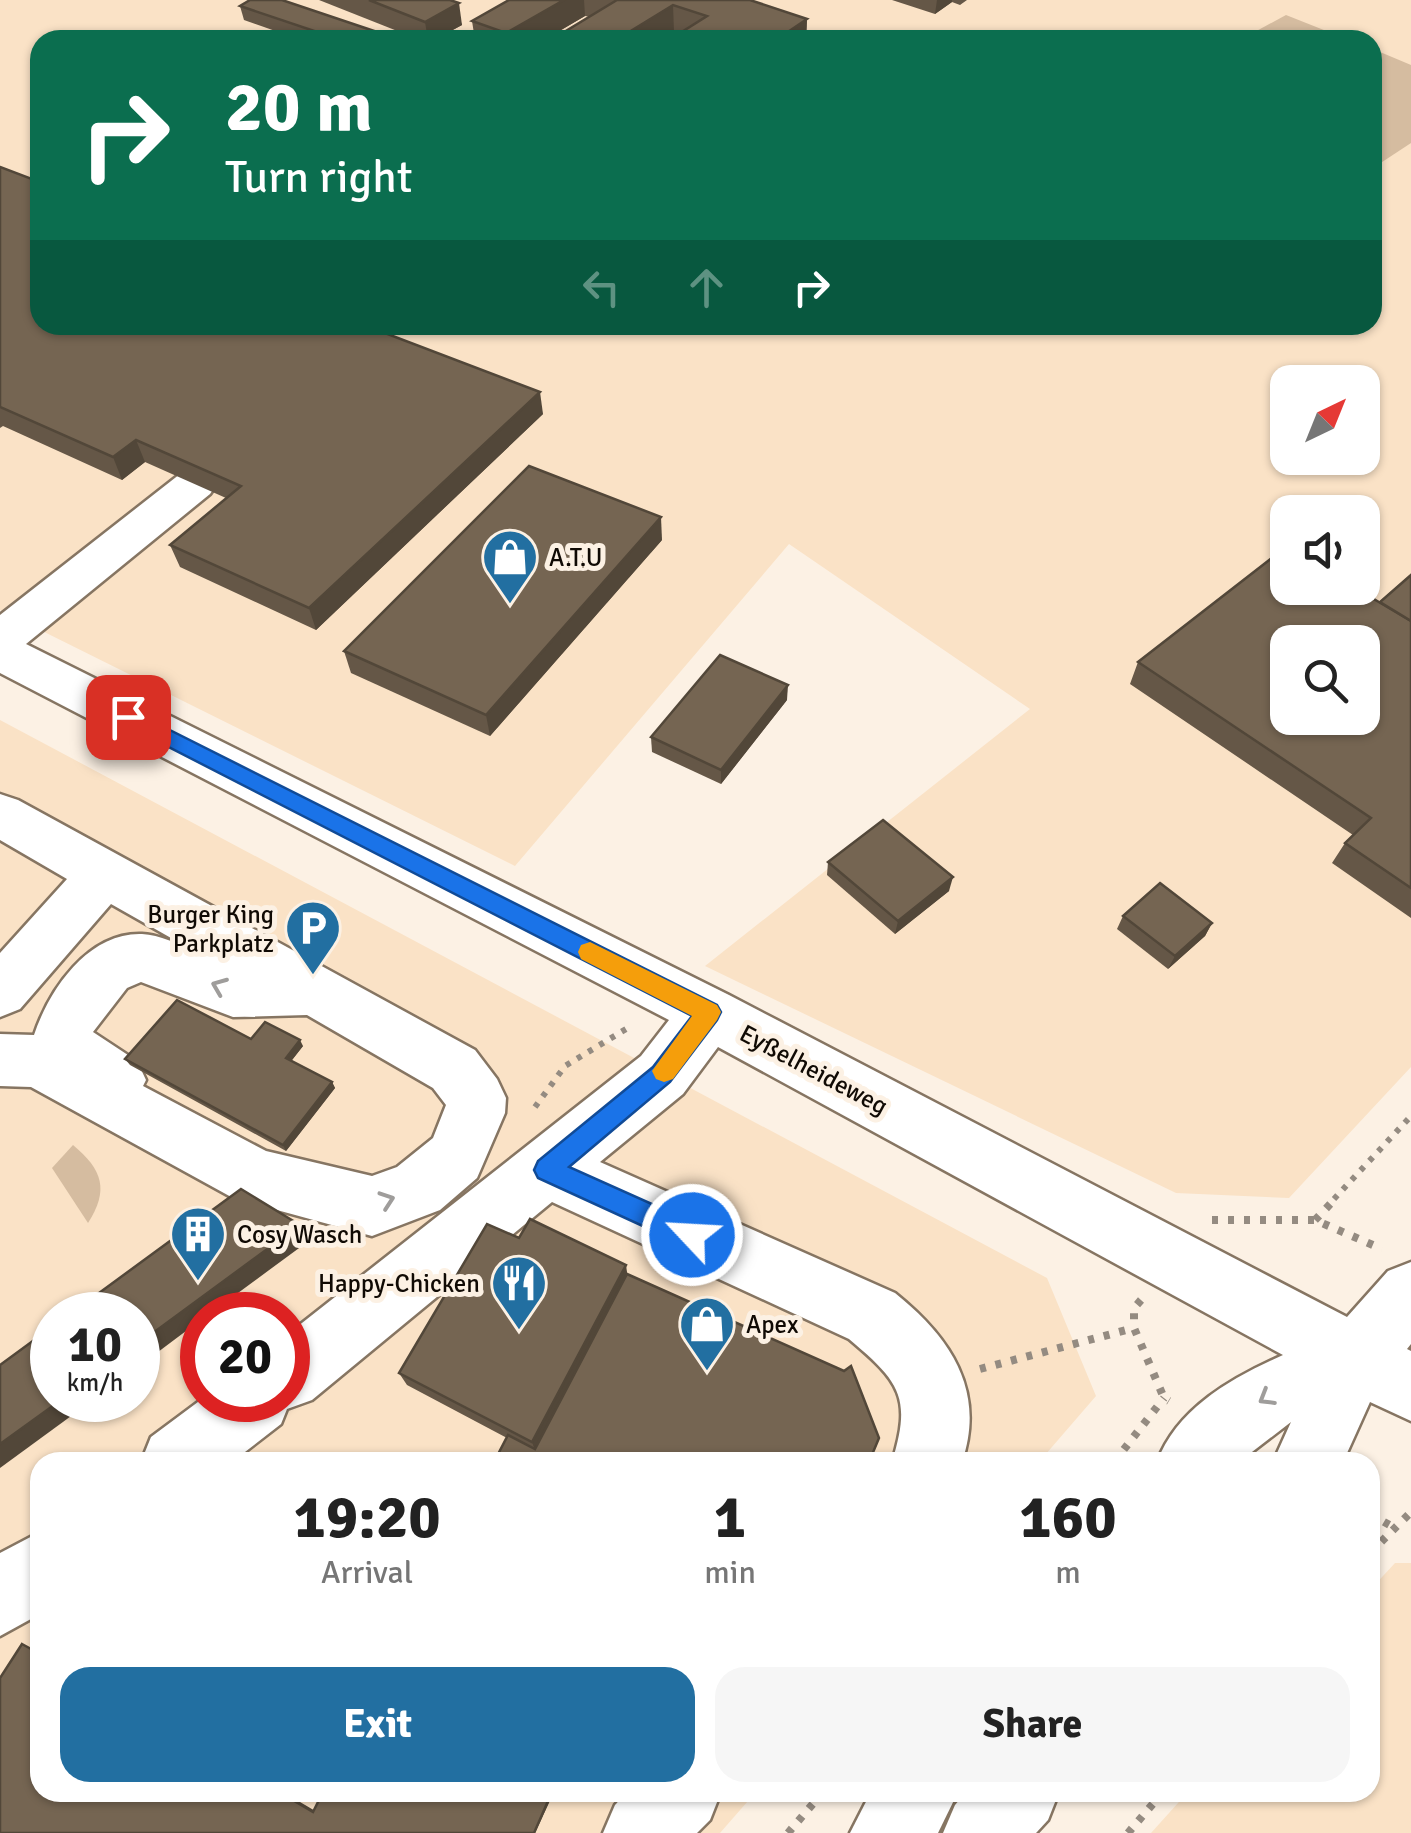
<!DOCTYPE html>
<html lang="en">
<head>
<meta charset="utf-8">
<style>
	:root { --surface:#fff; --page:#f6f6f6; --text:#222; --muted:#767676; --accent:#226fa1 }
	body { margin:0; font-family:Signika,sans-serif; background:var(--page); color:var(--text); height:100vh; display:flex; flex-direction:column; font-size:38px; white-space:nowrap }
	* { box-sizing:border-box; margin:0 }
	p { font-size:32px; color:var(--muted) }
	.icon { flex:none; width:55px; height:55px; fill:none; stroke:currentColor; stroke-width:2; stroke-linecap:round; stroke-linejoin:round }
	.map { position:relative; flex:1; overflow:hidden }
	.drawer { position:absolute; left:30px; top:1452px; width:1350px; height:350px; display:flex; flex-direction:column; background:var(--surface); border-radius:30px; box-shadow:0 2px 8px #0004 }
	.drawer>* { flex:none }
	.hud { position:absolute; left:30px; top:30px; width:1352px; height:305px; border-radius:30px; box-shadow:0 2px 8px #0004; background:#0b6e4f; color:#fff; overflow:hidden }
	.needle { width:65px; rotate:43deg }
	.controls { position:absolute; left:1270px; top:365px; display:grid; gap:20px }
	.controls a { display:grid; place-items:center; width:110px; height:110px; border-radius:20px; background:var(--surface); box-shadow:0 2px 8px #0004; font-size:50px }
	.speed { position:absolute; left:30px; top:1292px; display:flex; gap:20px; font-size:50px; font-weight:700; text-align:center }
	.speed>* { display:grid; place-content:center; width:130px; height:130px; border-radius:50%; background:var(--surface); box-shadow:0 2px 8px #0004; line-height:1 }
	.speed small { font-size:25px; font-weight:400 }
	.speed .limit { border:15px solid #d22; background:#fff; color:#111 }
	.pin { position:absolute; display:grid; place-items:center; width:85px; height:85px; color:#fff; margin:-42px; border-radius:20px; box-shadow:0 5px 15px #0006 }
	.me { position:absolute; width:110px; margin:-55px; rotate:295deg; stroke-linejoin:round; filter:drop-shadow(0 0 8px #0008) }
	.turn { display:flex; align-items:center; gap:35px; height:210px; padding:0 30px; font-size:45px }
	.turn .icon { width:130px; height:130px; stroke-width:2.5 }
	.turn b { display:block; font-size:70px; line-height:85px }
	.lanes { display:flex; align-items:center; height:95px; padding:0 30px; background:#0003; justify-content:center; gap:50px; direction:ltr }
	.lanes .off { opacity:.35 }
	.eta { display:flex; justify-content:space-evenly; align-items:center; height:170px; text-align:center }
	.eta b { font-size:60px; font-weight:700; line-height:70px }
	.cta { display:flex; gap:20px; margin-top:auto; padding:20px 30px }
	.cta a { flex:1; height:115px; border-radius:30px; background:var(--accent); color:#fff; font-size:40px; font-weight:700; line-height:115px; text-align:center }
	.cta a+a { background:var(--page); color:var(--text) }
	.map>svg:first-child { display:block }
	.built { fill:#fae2c6; fill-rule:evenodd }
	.green { fill:#d5bca0 }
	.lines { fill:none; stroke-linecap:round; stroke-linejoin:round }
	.minor-casing { stroke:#867562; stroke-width:5 }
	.path-far1 { stroke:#948b81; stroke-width:6; stroke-dasharray:5 8; stroke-linecap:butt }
	.path { stroke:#948b81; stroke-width:8; stroke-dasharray:6 10; stroke-linecap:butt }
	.minor { fill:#fff; fill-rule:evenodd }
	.wall { fill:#655747 }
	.shaded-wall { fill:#524739 }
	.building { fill:#756552; stroke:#524739; stroke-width:2.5; fill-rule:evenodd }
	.oneway { stroke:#9f9d9b }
	.route { fill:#1a73e8; stroke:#114b97; stroke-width:2.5 }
	.slow { fill:#f59e0b }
	.labels { text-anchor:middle; stroke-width:10; stroke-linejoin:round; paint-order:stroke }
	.poi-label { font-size:25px; fill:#100a04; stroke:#fcf1e4; text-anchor:start }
	.street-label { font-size:25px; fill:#100a04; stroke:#fcf1e4 }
</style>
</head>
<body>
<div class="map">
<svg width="1411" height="1833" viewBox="0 0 1411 1833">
	<rect width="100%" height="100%" fill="#fcf1e4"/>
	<!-- built -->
	<g class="built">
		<path d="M0,0h1411v1067l-122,131 -113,-5 -471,-227 325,-257 -241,-165 -274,322 -515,-256zM40,40h1332v285h-1332zM1288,382h74v76h-74zM1288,512h74v76h-74zM1288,642h74v76h-74z"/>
		<path d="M0,720l1047,558 49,118 -57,66h-999v330l715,1 -35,40h-720zM52,1315h86v85h-86zM202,1315h86v85h-86z"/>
		<path d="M1395,1563h16v270h-260l36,-40 183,-1v-202z"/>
	</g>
	<!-- green -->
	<g class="green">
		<path d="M1286,15l63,25h-109z"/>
		<path d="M1373,49l38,16v78l-38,25z"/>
		<path d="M73,1145c30,25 36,45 15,78l-36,-55z"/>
	</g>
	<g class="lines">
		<!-- minor casing -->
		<g class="minor-casing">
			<g id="minor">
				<path d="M195,470l15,4 7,10 -7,10 -184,150 703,351 618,322 41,-46 23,-9v82l-4,5 4,2v70l-41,-19 -27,60h-70l18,-40 -52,40h-82c20,-54 76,-85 126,-107l-565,-308 -35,47 -83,68 295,131c56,45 91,98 67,169h-70c20,-65 8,-80 -43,-123l-297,-137 -240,198 -25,9 -6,15 -49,38h-91l10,-25 51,-38 86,1v-66l353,-278 28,-36 -669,-347v-58l180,-141z"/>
				<path d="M0,794l18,6 457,250 22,29 9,19 -1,15 -28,65 -37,32 -68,26 -139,-38 -202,-111 -31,-1v-52l34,1c15,-45 54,-103 108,-101 18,1 36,10 52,17l-83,-47 -91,105 -20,8v-64l67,-74 -67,-39zM141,982l92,35 74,-2 126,73 13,17 -13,33 -36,29 -25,9 -106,-25 -123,-65 3,-6 -9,-19 -44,-29 34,-44z"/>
				<path d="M40,1532v82l-40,22v-83z"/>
				<path d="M627,1792h94l-11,28 -13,13h-94l12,-28z"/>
				<path d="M871,1792h87l-20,41h-88z"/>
				<path d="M966,1792h93l-11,28 -12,13h-93l12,-28z"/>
			</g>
		</g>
		<!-- path-far1 -->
		<g class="path-far1">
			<path d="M535,1107l30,-41 66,-40"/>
			<path d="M1334,1199l77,-83"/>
		</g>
		<!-- path -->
		<g class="path">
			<path d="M1212,1220h103l67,29"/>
			<path d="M1315,1220l22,-23"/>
			<path d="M1141,1300l-7,8v20l30,70 5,3"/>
			<path d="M980,1369l154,-41"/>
			<path d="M1114,1462l50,-64"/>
			<path d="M1370,1514l23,13"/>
			<path d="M1370,1553l41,-41"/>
			<path d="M788,1833l35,-41"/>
			<path d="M1128,1833l35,-41"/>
		</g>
		<!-- minor -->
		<use href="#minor" class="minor"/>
	</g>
	<!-- wall -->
	<g class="wall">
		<path d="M319,0h131l12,25 -28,15h-14z"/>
		<path d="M509,0h241l57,19 -1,21h-137l10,-6 -5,-2 -13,8h-110l39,-23 -5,-1 -41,24h-69l-3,-19z"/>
		<path d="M892,0h75l-7,5 -8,-3 -17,12z"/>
		<path d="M240,6l158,33 1,1h-98l-57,-20z"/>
		<path d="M0,167l543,247 -227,216 -136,-63 -10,-22 56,-47 -81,-36 -23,18 -119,-54 -3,2z"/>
		<path d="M662,540l-172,196 -139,-63 -7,-22z"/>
		<path d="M1411,574v344l-79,-55 13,-20 8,-8 -223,-151 8,-22 241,-60z"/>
		<path d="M787,700l-66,84 -69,-32 -1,-15z"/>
		<path d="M828,862l121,29 -54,43 -68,-59z"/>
		<path d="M1123,916l89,7 -7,13 -37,33 -51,-40z"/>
		<path d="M251,1039l52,7 -12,15 41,21 3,6 -49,63 -156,-86 -5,-6z"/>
		<path d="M519,1238l108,36 242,188h-375l13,-24 -100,-53 -8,-12z"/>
	</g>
	<!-- shaded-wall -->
	<g class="shaded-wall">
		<path d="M564,0h20l1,16 -41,24h-37l-1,-7z"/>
		<path d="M937,0h15v2l-17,12z"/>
		<path d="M459,3l3,22 -28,15h-6l-3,-18z"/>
		<path d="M673,5l1,27 -13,8h-45z"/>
		<path d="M807,19l-1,21h-30z"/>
		<path d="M751,33v7h-11z"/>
		<path d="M540,392l3,22 -227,216 -7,-22z"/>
		<path d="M136,440l9,22 -23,18 -9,-23z"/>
		<path d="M661,517l1,23 -172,196 -4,-21z"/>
		<path d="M788,685l-1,15 -66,84v-14z"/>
		<path d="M953,877l-4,14 -54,43 3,-13z"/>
		<path d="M1212,923l-7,13 -37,33 7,-13z"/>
		<path d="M300,1040l3,6 -14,18 -3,-6z"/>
		<path d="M332,1082l3,6 -49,63 -3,-6z"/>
		<path d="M300,1225l10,15 -102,75h-6v4l-64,48v-23z"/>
		<path d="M626,1265l2,14 -92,174 -4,-11z"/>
		<path d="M61,1400h32l-93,68v-24z"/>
		<path d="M279,1792h4l34,20h-4z"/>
		<path d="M552,1792h2l-19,41h-1z"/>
	</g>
	<!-- building -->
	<g class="building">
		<path d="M250,0h32l116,39 -57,1 -101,-34z"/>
		<path d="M369,0h81l9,3 -34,19z"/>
		<path d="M509,0h55l-58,33 -34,-12z"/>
		<path d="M617,0h133l57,19 -31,21 -25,-7 -11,7h-71l38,-24 -34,-11 -57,35h-65z"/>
		<path d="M0,167l40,15v143h324l176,67 -231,216 -139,-63 71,-59 -105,-46 -23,17 -113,-50z"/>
		<path d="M529,466l132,51 -175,198 -142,-64z"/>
		<path d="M1286,547l2,1v40h67l56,33v267l-66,-45 26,-25 -233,-156zM1288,642h74v76h-74z"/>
		<path d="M1411,575v46l-31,-19z"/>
		<path d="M720,655l68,30 -67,85 -70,-33z"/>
		<path d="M883,820l70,57 -55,44 -70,-59z"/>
		<path d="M1160,883l52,40 -37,33 -52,-40z"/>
		<path d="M177,1000l74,39 14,-17 35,18 -14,18 46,24 -49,63 -158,-86z"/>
		<path d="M241,1189l59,36 -162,119v-29h-69z"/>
		<path d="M530,1219l96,46 -94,177 -133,-69 88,-149 32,14z"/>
		<path d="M627,1274l217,97 7,-5 28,72 -10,24h-375l14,-27 27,14z"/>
		<path d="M52,1327v73h9l-61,44v-79z"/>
		<path d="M22,1644l18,10v138h239l34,20 10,-20h229l-18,41h-534v-155z"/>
	</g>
	<!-- one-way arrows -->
	<defs><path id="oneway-chevron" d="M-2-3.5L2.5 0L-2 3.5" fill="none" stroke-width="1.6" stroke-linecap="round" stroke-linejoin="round" transform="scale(2.5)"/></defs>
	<g class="oneway">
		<use href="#oneway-chevron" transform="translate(219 986) rotate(-158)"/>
		<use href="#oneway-chevron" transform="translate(387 1200) rotate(-19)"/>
		<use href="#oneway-chevron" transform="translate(1266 1398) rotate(149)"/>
	</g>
	<!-- route -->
	<path class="route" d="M128,709l589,296 4,7 -4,8 -47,62 -101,85 132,59 4,9 -4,9 -9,3 -10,-3 -144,-66 -4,-8 4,-9 115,-94 39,-51 -572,-294 -3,-5z"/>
	<!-- slow -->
	<path class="slow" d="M590,942l127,63 4,7 -4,8 -44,59 -9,3 -8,-3 -4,-8 40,-55 -111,-57 -3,-7 3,-7z"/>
	<!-- icons -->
	<defs>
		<g id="shop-pin" transform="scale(2.875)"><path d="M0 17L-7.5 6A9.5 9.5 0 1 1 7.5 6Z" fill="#226fa1" stroke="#fcf1e4"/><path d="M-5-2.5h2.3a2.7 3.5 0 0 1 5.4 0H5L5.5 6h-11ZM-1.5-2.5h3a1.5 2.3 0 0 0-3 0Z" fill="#fff"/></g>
		<g id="parking-pin" transform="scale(2.875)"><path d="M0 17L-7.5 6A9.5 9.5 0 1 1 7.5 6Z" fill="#226fa1" stroke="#fcf1e4"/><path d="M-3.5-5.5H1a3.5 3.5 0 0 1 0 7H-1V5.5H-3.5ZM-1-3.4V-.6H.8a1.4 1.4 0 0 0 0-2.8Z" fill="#fff"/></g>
		<g id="building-pin" transform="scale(2.875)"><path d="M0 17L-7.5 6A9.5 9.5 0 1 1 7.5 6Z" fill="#226fa1" stroke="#fcf1e4"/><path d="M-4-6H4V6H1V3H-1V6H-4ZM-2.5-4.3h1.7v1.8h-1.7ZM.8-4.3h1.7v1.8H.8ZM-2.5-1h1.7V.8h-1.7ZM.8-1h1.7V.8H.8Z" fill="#fff"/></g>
		<g id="restaurant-pin" transform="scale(2.875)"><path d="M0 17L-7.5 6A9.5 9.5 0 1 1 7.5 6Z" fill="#226fa1" stroke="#fcf1e4"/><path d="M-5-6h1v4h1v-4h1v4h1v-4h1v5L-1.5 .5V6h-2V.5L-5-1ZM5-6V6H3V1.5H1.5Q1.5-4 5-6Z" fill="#fff"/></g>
	</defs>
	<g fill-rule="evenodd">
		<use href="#shop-pin" x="510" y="557"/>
		<use href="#parking-pin" x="313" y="928"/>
		<use href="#building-pin" x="198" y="1234"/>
		<use href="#restaurant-pin" x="519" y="1283"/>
		<use href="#shop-pin" x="707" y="1324"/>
	</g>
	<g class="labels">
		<!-- poi labels -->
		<g class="poi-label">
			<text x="549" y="566">A.T.U</text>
			<text x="274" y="923" text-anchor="end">Burger King<tspan x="274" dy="29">Parkplatz</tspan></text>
			<text x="237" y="1243">Cosy Wasch</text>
			<text x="480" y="1292" text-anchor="end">Happy-Chicken</text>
			<text x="746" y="1333">Apex</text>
		</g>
		<!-- street labels -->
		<g class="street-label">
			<text transform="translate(814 1069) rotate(28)" y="9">Eyßelheideweg</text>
		</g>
	</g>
</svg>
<div class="controls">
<a><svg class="needle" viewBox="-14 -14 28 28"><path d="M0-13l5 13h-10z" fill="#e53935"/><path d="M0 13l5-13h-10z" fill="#767676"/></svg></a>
<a><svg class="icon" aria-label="sound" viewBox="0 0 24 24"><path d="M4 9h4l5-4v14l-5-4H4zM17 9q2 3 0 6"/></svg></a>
<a><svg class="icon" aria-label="search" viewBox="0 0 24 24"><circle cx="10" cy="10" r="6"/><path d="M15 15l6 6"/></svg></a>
</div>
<div class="speed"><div>10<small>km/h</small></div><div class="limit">20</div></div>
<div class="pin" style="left:128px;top:717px;background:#d93025"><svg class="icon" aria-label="arrive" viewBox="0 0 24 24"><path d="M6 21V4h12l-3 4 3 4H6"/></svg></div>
<svg class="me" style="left:692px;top:1235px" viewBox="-20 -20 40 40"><circle r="17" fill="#1a73e8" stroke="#fff" stroke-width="3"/><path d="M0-11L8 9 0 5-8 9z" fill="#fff"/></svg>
<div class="hud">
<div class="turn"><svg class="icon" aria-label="right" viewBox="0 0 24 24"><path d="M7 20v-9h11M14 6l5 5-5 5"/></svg><div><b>20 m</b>Turn right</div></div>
<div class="lanes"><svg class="icon off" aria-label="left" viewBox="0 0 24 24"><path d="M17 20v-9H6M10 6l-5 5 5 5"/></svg><svg class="icon off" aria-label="ahead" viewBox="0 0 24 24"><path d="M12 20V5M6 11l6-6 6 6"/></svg><svg class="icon" aria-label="right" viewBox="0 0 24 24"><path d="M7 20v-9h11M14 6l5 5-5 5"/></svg></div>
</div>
<section class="drawer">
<div class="eta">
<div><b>19:20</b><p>Arrival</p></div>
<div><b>1</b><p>min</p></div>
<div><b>160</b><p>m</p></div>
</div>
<div class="cta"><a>Exit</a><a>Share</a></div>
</section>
</div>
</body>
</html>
